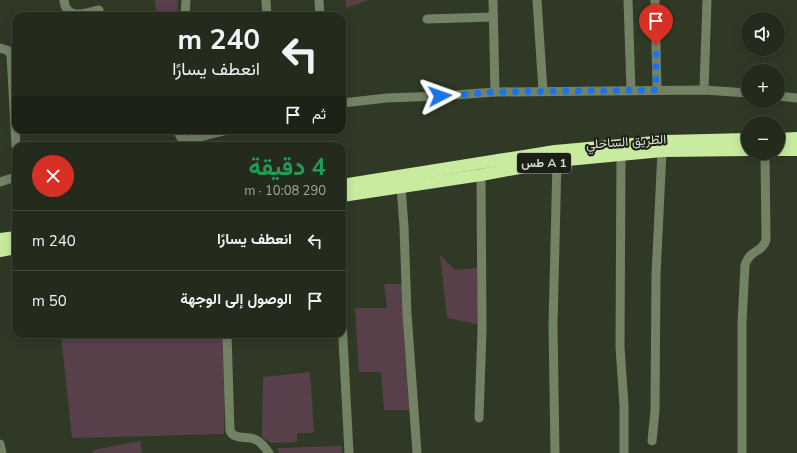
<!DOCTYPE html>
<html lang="ar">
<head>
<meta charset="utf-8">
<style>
	:root { --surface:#242b1c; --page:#2c3325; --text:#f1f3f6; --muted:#a3a7a3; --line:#41473b }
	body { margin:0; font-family:"Nunito Sans",Vazirmatn,sans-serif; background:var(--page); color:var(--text); direction:rtl; height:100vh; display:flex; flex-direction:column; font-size:15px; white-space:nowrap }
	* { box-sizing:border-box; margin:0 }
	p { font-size:13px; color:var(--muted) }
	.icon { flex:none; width:22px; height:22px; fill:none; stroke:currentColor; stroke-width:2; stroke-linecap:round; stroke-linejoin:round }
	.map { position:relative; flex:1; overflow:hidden; direction:ltr }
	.side { position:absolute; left:12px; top:142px; width:334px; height:196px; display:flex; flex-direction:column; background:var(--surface); border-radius:12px; box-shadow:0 2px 10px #0003,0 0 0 1px var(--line); direction:rtl }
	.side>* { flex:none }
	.hud { position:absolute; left:12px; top:12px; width:334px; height:122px; border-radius:12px; box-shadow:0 2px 10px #0003,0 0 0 1px var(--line); direction:rtl; background:#242b1c; color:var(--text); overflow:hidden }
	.controls { position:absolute; left:741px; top:12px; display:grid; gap:8px }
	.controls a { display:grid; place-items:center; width:44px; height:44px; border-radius:50%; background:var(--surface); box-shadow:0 2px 10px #0003,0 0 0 1px var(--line); font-size:20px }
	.pin { position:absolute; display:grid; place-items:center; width:34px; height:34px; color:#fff; margin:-41px -17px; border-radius:50% 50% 50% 0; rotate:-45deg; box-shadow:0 0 4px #0007 }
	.pin .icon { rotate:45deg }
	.me { position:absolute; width:44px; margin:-22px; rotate:86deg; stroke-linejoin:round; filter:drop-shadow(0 0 3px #0008) }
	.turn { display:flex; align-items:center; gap:14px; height:84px; padding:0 20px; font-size:18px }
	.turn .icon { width:52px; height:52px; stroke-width:2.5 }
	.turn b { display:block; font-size:28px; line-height:34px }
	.then { display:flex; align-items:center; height:38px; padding:0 20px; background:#0003; gap:8px; font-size:15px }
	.round { display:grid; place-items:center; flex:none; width:42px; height:42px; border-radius:21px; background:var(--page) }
	.headline { display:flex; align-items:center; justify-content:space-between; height:68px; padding:0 20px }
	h1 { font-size:24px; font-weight:700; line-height:30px; color:#1e9e55 }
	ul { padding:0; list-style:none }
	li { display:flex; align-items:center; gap:12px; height:60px; padding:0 20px; border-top:1px solid var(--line) }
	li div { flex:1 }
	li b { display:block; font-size:15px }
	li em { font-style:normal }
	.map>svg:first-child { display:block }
	.green { fill:#57404a }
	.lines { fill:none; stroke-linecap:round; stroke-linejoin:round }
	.minor { stroke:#738264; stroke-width:9 }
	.highway { stroke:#c8eba0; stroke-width:12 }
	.route { stroke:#1a73e8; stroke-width:7; stroke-dasharray:0 12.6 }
	.labels { text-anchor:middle; stroke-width:4; stroke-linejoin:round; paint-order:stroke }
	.shield { fill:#1b1f16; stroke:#9ea399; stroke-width:1 }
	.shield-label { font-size:12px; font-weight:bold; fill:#d6dcd1 }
	.street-label { font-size:13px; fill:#d6dcd1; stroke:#1b1f16 }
</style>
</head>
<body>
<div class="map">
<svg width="797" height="453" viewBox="0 0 797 453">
	<rect width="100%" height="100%" fill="#303926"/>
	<!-- green -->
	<g class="green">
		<path d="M155,0h23l-1,16h-20z"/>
		<path d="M346,0h23l-23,8z"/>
		<path d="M440,255l15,15 22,-2v56l-30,-6z"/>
		<path d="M384,284h18l9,126h-27l-3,-38h-22l-4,-64h32z"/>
		<path d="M61,334h165l-2,100 -152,4z"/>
		<path d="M310,372l4,61h-17v9l-26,1 -9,-6 1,-60z"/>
		<path d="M140,441l2,12h-49v-3z"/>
		<path d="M342,446v7h-63l-2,-5z"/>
	</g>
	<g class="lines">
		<!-- minor -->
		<g class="minor">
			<path d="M64,0c2,21 20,13 35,10"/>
			<path d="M266,0l1,16"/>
			<path d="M319,0l1,16"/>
			<path d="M493,0l2,92"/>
			<path d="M537,0l6,91"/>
			<path d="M628,0l3,90"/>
			<path d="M655,0l2,90"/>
			<path d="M185,16l1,-16"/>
			<path d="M427,19l66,-2"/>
			<path d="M0,48l7,2 4,4 5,92"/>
			<path d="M704,90l3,-90"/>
			<path d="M778,96l19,2"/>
			<path d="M342,103l45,-5 53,-2 55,-4 209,-2 44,3"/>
			<path d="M179,130v4l3,5 6,1 40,-10"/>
			<path d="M621,155l-1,192 4,58v48"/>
			<path d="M0,182l16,-5"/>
			<path d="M401,187l3,40 3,86 10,140"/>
			<path d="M342,320l7,133"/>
			<path d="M227,334l3,97c5,9 16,5 24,8 7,2 11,9 15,14"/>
			<path d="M479,418l3,-88 -1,-155"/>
			<path d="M652,441l3,-31 1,-135 6,-124"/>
			<path d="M0,444l2,9"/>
			<path d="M555,453l-2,-128 4,-164"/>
			<path d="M742,453v-130l3,-58c5,-16 17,-12 21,-25l-1,-87"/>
		</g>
		<!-- highway -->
		<g class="highway">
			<path d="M778,139l19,-1"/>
			<path d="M778,150h19"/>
			<path d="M342,185l213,-34 111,-10 82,-2"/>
			<path d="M342,196l139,-21 76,-14 105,-10 86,-1"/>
			<path d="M0,239l16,-2"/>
			<path d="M0,251l16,-3"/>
		</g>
	</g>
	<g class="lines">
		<!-- route -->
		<path class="route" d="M440,96l55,-4 161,-2v-45"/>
	</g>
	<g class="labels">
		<!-- shield labels -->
		<rect class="shield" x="517" y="153" width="54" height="20" rx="3"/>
		<g class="shield-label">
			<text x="544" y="167">طس A 1</text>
		</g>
		<!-- street labels -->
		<g class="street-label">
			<text transform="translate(626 141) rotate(-4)" y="5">الطريق الساحلي</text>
		</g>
	</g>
</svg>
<div class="controls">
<a><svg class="icon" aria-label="sound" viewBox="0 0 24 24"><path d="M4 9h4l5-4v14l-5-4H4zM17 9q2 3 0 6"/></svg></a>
<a>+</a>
<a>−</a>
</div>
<div class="pin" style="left:656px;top:45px;background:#d93025"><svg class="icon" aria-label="arrive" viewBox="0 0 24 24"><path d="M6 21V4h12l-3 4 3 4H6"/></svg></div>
<svg class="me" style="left:440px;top:96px" viewBox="-20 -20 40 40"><path d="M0-17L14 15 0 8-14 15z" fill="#1a73e8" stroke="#fff" stroke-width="4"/></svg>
<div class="hud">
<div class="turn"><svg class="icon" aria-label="left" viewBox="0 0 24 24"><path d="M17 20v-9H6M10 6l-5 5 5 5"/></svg><div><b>240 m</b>انعطف يسارًا</div></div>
<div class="then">ثم<svg class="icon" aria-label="arrive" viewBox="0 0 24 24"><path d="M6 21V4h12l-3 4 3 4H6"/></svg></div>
</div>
<section class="side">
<div class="headline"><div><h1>4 دقيقة</h1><p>290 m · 10:08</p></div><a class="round" style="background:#d93025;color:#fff"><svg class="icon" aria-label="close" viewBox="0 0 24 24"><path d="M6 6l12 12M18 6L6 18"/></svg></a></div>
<ul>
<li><svg class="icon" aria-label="left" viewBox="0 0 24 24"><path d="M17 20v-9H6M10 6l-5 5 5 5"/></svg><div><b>انعطف يسارًا</b></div><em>240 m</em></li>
<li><svg class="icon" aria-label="arrive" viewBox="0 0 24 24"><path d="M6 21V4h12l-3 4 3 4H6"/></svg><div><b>الوصول إلى الوجهة</b></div><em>50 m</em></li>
</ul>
</section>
</div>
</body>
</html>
